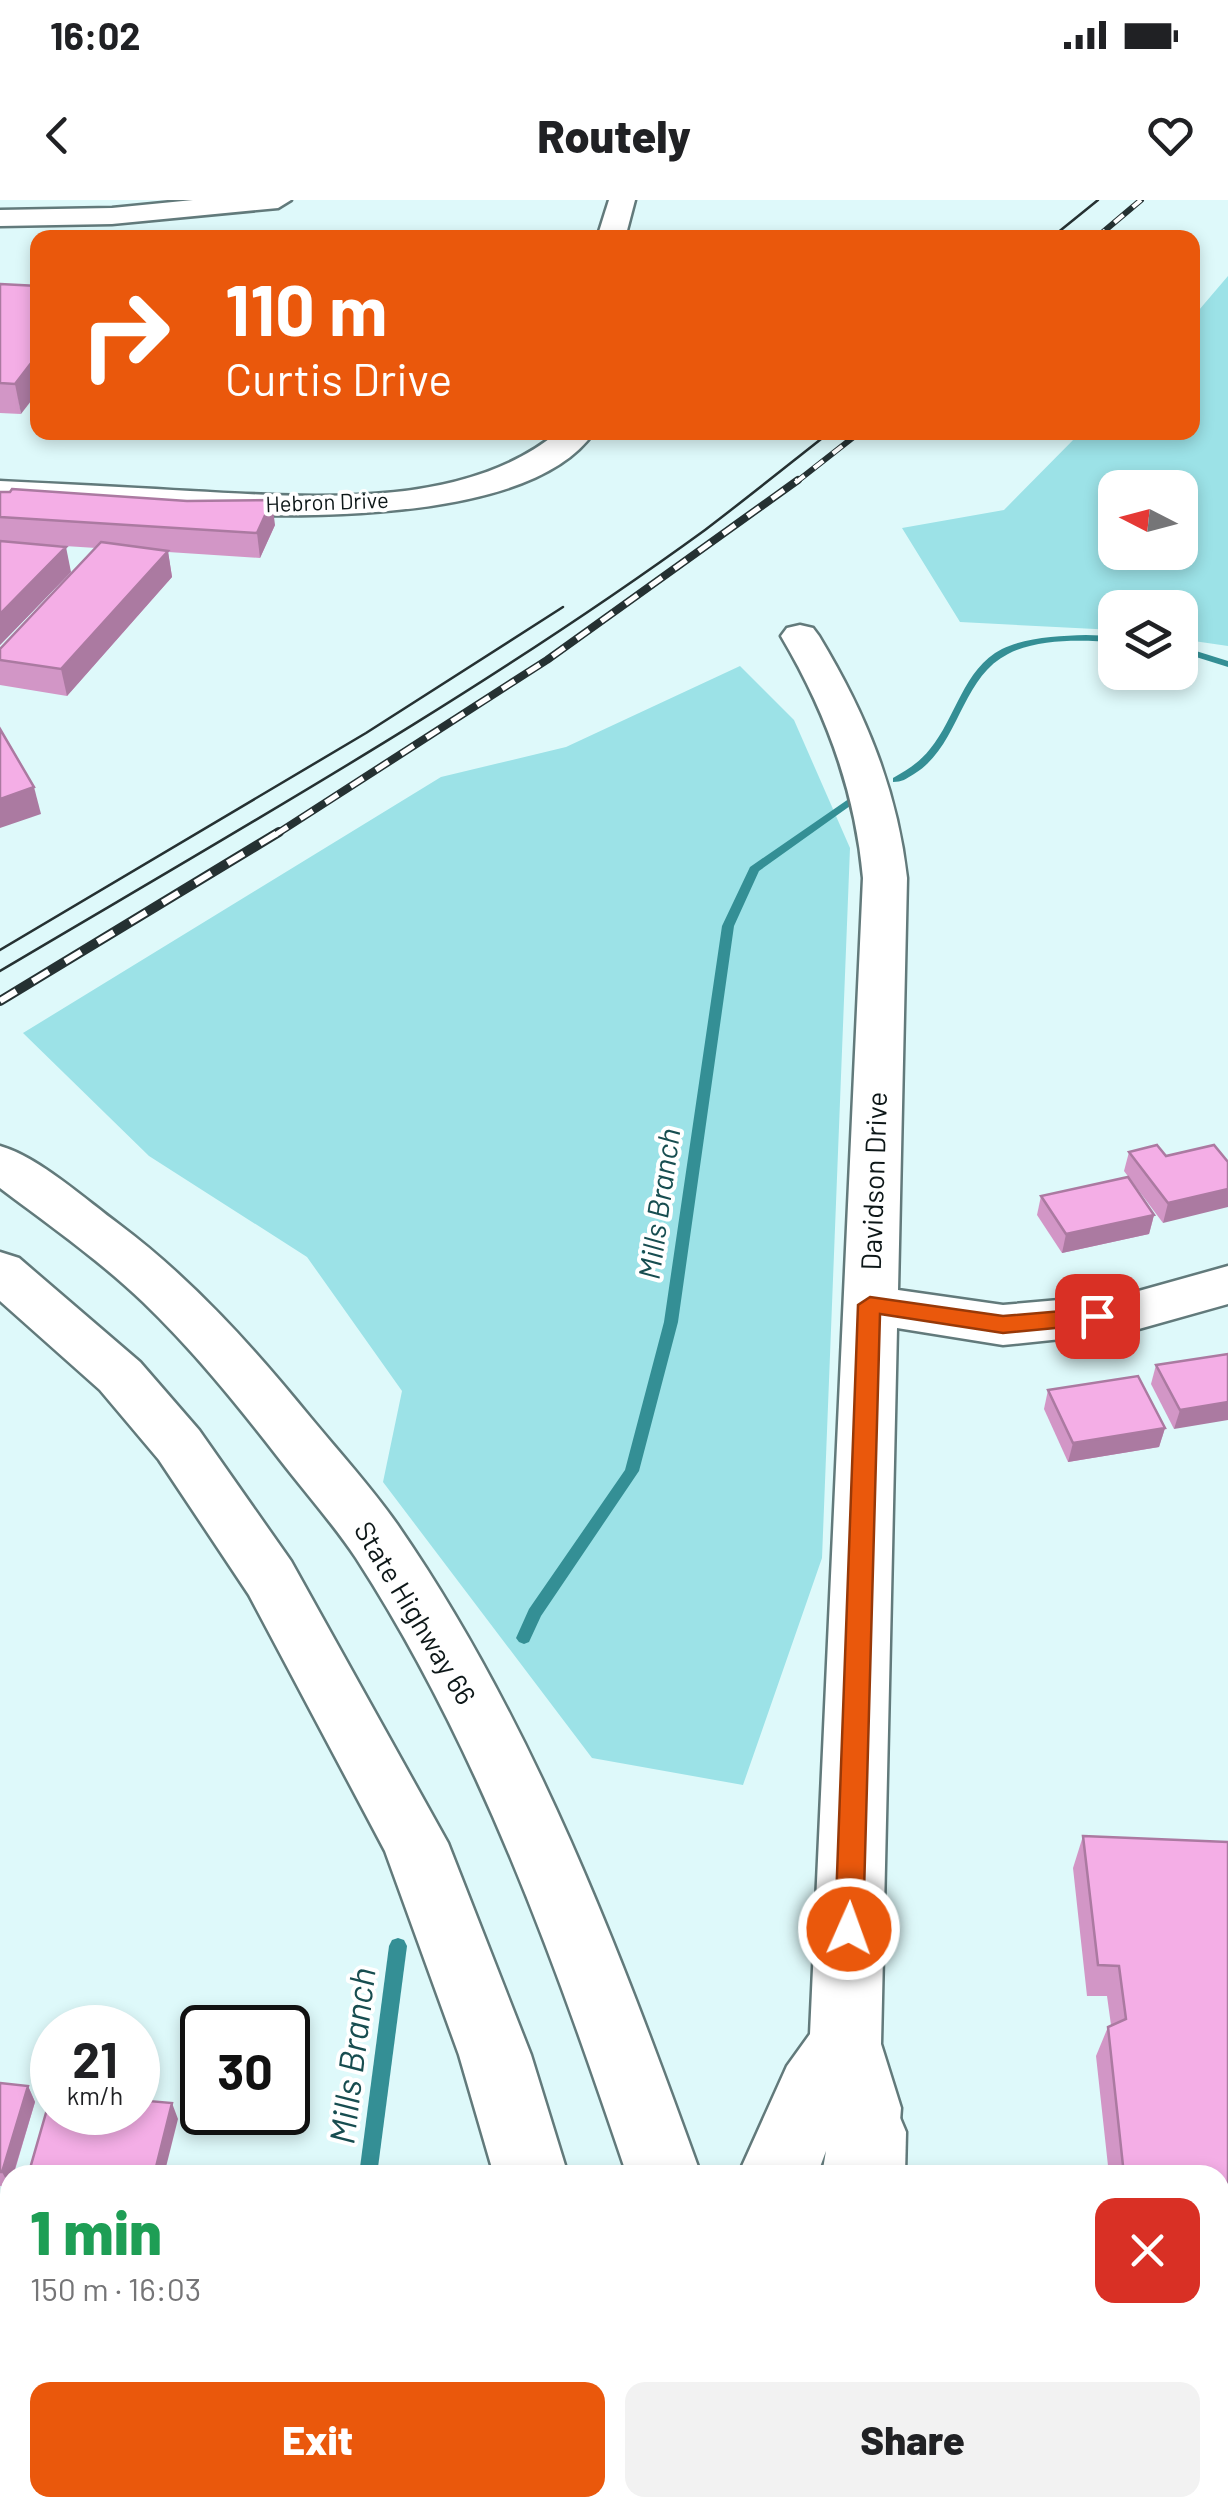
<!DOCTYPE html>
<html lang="en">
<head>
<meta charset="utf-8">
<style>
	:root { --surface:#fff; --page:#f2f2f2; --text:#202124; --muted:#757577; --accent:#ea580c }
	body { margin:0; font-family:Barlow,sans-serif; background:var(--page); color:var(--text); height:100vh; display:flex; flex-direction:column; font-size:38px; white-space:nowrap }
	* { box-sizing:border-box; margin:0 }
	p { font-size:32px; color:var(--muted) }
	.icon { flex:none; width:55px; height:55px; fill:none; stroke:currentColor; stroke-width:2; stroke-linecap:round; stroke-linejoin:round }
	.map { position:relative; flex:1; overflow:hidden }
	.details { position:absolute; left:0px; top:1965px; width:1230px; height:352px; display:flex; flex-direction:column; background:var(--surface); border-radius:30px 30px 0 0; box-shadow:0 5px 15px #0003 }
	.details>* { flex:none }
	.hud { position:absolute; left:30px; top:30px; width:1170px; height:210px; border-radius:20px; box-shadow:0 5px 15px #0003; background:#ea580c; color:#fff; overflow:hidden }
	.needle { width:65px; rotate:276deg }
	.tools { position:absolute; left:1098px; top:270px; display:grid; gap:20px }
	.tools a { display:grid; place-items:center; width:100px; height:100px; border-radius:20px; background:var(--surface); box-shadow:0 5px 15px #0003; font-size:50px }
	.speed { position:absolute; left:30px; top:1805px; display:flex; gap:20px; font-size:50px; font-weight:700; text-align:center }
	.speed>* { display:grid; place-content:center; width:130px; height:130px; border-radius:50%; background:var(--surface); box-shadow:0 5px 15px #0003; line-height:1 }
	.speed small { font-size:25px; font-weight:400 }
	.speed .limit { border:5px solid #111; border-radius:15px; background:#fff; color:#111 }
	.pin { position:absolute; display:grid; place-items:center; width:85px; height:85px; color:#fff; margin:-42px; border-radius:20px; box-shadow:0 5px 15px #0006 }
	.me { position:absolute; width:110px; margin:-55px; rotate:2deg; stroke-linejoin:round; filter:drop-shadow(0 0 8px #0008) }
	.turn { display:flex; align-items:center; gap:35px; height:210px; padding:0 30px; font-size:45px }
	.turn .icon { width:130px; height:130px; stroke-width:2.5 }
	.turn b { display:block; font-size:70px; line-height:85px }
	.round { display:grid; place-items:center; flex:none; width:105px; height:105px; border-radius:20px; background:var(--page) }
	.headline { display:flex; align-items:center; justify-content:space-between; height:170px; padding:0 30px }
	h1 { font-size:60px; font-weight:800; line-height:75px; color:#1e9e55 }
	.primary-button { display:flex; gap:20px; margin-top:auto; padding:20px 30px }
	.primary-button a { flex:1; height:115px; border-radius:20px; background:var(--accent); color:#fff; font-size:40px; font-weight:800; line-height:115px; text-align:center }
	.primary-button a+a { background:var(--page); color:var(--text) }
	.status { display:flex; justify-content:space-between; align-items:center; height:70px; padding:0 50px; background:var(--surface); direction:ltr }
	.status svg { height:28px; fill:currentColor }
	header { display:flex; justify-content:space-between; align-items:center; height:130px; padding:0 30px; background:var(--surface); font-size:45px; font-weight:800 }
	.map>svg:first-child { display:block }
	.green { fill:#9ce2e7; fill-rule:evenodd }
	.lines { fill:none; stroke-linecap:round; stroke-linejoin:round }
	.stream { fill:#348f95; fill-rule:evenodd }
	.minor-casing { stroke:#627a7b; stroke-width:5 }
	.major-casing { stroke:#627a7b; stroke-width:5 }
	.minor { fill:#fff; fill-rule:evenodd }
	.major { fill:#fff; fill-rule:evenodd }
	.tram { stroke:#253132; stroke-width:2.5 }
	.rail-far2-casing { stroke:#253132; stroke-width:6 }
	.rail-far1-casing { stroke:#253132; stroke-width:8 }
	.rail-casing { stroke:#253132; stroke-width:10 }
	.rail-far2 { stroke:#fff; stroke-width:4; stroke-dasharray:12; stroke-linecap:butt }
	.rail-far1 { stroke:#fff; stroke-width:5; stroke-dasharray:15; stroke-linecap:butt }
	.rail { stroke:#fff; stroke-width:6; stroke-dasharray:19; stroke-linecap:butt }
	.wall { fill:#d296c6 }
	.shaded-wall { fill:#ab7aa1 }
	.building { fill:#f4aee6; stroke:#ab7aa1; stroke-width:2.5 }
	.route { fill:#ea580c; stroke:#983908; stroke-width:2.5 }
	.labels { text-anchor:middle; stroke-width:8; stroke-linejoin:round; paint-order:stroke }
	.far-street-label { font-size:22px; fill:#0d1718; stroke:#fff }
	.street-label { font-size:28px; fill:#0d1718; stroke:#fff }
	.water-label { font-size:30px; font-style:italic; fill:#174d50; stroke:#fff }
	.near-water-label { font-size:35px; font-style:italic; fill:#174d50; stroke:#fff }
</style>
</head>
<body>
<div class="status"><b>16:02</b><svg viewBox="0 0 49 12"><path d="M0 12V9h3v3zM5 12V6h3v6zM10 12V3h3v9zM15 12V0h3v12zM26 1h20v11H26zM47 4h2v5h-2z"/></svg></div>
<header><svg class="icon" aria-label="back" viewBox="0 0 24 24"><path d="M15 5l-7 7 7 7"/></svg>Routely<svg class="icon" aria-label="heart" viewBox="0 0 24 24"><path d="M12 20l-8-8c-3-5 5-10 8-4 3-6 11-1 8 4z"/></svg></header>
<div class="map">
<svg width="1228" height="2317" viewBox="0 0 1228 2317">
	<rect width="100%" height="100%" fill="#def9fa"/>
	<!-- green -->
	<g class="green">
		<path d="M1228,76v370l-48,-7v-31h-65v22l-155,-8 -58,-94 102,-18 76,-77 112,-1 1,-115zM1115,288h65v64h-65z"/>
		<path d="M740,466l54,54 56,128 -28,710 -79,227 -151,-27 -209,-276 19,-91 -95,-134 -158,-101 -126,-123 418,-256 125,-30z"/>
	</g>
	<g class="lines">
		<!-- stream -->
		<g class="stream">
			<path d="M1086,435l29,1v6c-34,-2 -76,-4 -107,12 -48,24 -48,92 -94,120 -8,5 -12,8 -21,8v-4c14,-8 27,-16 37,-29 26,-31 33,-80 72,-100 25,-12 56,-13 84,-14z"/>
			<path d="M1180,446l48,15v6l-48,-15z"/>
			<path d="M853,596l4,1v4l-98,70 -25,55 -56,396 -39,149 -98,145 -12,26 -5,2 -5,-2 -3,-4 13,-29 96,-139 39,-148 58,-396 28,-59z"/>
			<path d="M398,1738l6,2 3,6 -30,229h-18l30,-229 3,-6z"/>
			<rect x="324" y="2308" width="20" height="9"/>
		</g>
		<!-- minor casing -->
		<g class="minor-casing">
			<g id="minor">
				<path d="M193,0h98l-13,8 -166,16 -112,2v-16l112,-2z"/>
				<path d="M609,0h26l-10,38h-28z"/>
				<path d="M558,232h36c-84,122 -461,76 -594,69v-20c63,3 127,6 190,10 116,6 273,20 368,-59z"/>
				<path d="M800,425l13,3 6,8c46,76 78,153 88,242l-9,412 105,15 125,-11 100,-28v38l-100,28 -125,13 -106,-17 -16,716 20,64 -5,67h-74l4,-24 -9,24h-79l49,-109 23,-32 53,-1156c-8,-88 -37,-166 -82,-242l6,-8z"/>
				<path d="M0,2082l10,1v78l-10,-1z"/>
			</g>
		</g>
		<!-- major casing -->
		<g class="major-casing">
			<g id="major">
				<path d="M0,946c39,11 86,54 120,79 73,55 134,123 191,193 29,35 60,69 86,106 137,198 223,427 304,651h-74c-72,-213 -148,-427 -271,-617 -24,-36 -53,-68 -79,-102 -42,-54 -85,-107 -134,-154 -44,-42 -94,-77 -143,-114z"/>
				<path d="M0,1052l19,6 121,104 59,68 92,131 157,282 83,212 37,120h-74l-35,-120 -74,-204 -136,-256 -90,-135 -59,-70 -100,-89z"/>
				<path d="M869,1896l26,10 11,26 -1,43h-74l1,-43 11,-26z"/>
				<path d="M555,2308h82l2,9h-84z"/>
				<path d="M723,2308h82l3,9h-84z"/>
				<path d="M825,2308h82l1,9h-84z"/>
			</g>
		</g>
		<!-- minor -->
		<use href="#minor" class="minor"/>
		<!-- major -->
		<use href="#major" class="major"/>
		<!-- tram -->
		<g class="tram">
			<path d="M1051,38l47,-38"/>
			<path d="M0,750l366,-217 197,-126"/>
			<path d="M0,771c238,-141 481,-278 705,-441 42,-32 83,-65 125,-98"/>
		</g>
		<!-- rail-far2 casing -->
		<g class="rail-far2-casing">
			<g id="rail-far2">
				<path d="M1096,38l45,-38"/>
				<path d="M795,283l65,-51"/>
			</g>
		</g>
		<!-- rail-far1 casing -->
		<g class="rail-far1-casing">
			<path id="rail-far1" d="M275,635l272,-175 251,-180"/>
		</g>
		<!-- rail casing -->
		<g class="rail-casing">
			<path id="rail" d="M0,801l279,-169"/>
		</g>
		<!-- rail-far2 -->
		<use href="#rail-far2" class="rail-far2"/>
		<!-- rail-far1 -->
		<use href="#rail-far1" class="rail-far1"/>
		<!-- rail -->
		<use href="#rail" class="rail"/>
	</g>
	<!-- wall -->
	<g class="wall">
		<path d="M0,84l21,130 -21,-1z"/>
		<path d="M0,292l275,33 -15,33 -92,-6 4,25 -105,119 -67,-11v-36l96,-101 -62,-4 37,28 -71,73z"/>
		<path d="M1214,945l-51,78 -39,-52 5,-19 37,4z"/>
		<path d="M1041,996l113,19 -5,19 -87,19 -25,-38z"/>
		<path d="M1228,1154l-54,75 -23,-45 5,-19z"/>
		<path d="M1048,1190l117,38 -6,19 -91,15 -24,-53z"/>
		<path d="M1083,1636l145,6v675h-83l-1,-9h76v-333h-111l-13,-119 12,-29 3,-2 -4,-29h-20l-14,-128z"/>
		<path d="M0,1883l28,3 7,16 -25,85 -10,-1z"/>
	</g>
	<!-- shaded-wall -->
	<g class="shaded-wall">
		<path d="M38,154v38l-17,22 -6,-30z"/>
		<path d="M272,300l3,25 -15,33 -3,-25z"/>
		<path d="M66,347l5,25 -71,73v-31z"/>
		<path d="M168,351l4,26 -105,119 -6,-27z"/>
		<path d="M34,587l7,27 -41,14v-29z"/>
		<path d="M1228,989v18l-65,16 5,-20z"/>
		<path d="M1154,1015l-5,19 -87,19 4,-19z"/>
		<path d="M1228,1202v18l-54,9 6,-19z"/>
		<path d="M1165,1228l-6,19 -91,15 5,-19z"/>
		<path d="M28,1886l7,16 -22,73h-3v12l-8,-15z"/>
		<path d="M172,1903l6,16 -14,56h-10z"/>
	</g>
	<!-- building -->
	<g class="building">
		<path d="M0,84l38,2v68l-23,30 -15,-1z"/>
		<path d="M12,289l175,12 85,-1 -15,33 -257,-16v-25h10z"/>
		<path d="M0,341l66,6 -66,67z"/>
		<path d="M101,342l67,9 -107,118 -61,-9v-11z"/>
		<path d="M0,529l34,58 -34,12z"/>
		<path d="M1157,945l9,11 48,-11 14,17v27l-60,14 -39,-51z"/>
		<path d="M1128,977l26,38 -88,19 -25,-38z"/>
		<path d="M1228,1154v48l-48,8 -24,-45z"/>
		<path d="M1138,1176l27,52 -92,15 -25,-53z"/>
		<path d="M1083,1636l145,6v675h-66l-1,-9h59v-333h-96l-16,-148 18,-8 -7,-53 -21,-1z"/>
		<path d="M0,1883l28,3 -26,86h-2z"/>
		<path d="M52,1892v20h86v-12l34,3 -18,72h-97l-28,-3z"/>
		<path d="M34,2308h69l56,6 -1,3h-126z"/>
	</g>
	<!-- route -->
	<path class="route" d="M870,1097l133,19 94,-8 11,8 -11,8 -94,9 -123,-19 -17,615 -4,9 -10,4 -10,-4 -4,-9 23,-624z"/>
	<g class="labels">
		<!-- far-street labels -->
		<g class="far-street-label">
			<text transform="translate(327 302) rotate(-2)" y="8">Hebron Drive</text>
		</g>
		<!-- street labels -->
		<g class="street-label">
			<text transform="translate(874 981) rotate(-88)" y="10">Davidson Drive</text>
			<text transform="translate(415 1413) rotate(59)" y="10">State Highway 66</text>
		</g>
		<!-- water labels -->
		<g class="water-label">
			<text transform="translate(660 1004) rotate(-82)" y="10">Mills Branch</text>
		</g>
		<!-- near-water labels -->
		<g class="near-water-label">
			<text transform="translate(353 1856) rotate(-83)" y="12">Mills Branch</text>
		</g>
	</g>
</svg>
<div class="tools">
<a><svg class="needle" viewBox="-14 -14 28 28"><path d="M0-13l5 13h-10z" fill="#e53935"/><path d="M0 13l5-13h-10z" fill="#757577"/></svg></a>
<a><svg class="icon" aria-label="layers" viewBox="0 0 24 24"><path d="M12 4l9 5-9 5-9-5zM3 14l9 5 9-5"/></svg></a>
</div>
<div class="speed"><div>21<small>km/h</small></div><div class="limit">30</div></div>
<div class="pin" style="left:1097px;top:1116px;background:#d93025"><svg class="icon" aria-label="arrive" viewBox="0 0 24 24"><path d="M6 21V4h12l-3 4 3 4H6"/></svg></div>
<svg class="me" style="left:849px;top:1729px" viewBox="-20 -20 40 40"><circle r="17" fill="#ea580c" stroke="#fff" stroke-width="3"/><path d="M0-11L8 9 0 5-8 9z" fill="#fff"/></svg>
<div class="hud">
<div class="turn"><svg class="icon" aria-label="right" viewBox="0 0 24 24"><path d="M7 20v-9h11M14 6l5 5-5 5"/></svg><div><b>110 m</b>Curtis Drive</div></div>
</div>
<section class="details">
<div class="headline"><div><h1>1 min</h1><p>150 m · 16:03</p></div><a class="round" style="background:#d93025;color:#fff"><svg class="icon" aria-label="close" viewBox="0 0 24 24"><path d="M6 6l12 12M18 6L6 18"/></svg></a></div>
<div class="primary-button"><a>Exit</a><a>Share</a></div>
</section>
</div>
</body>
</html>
